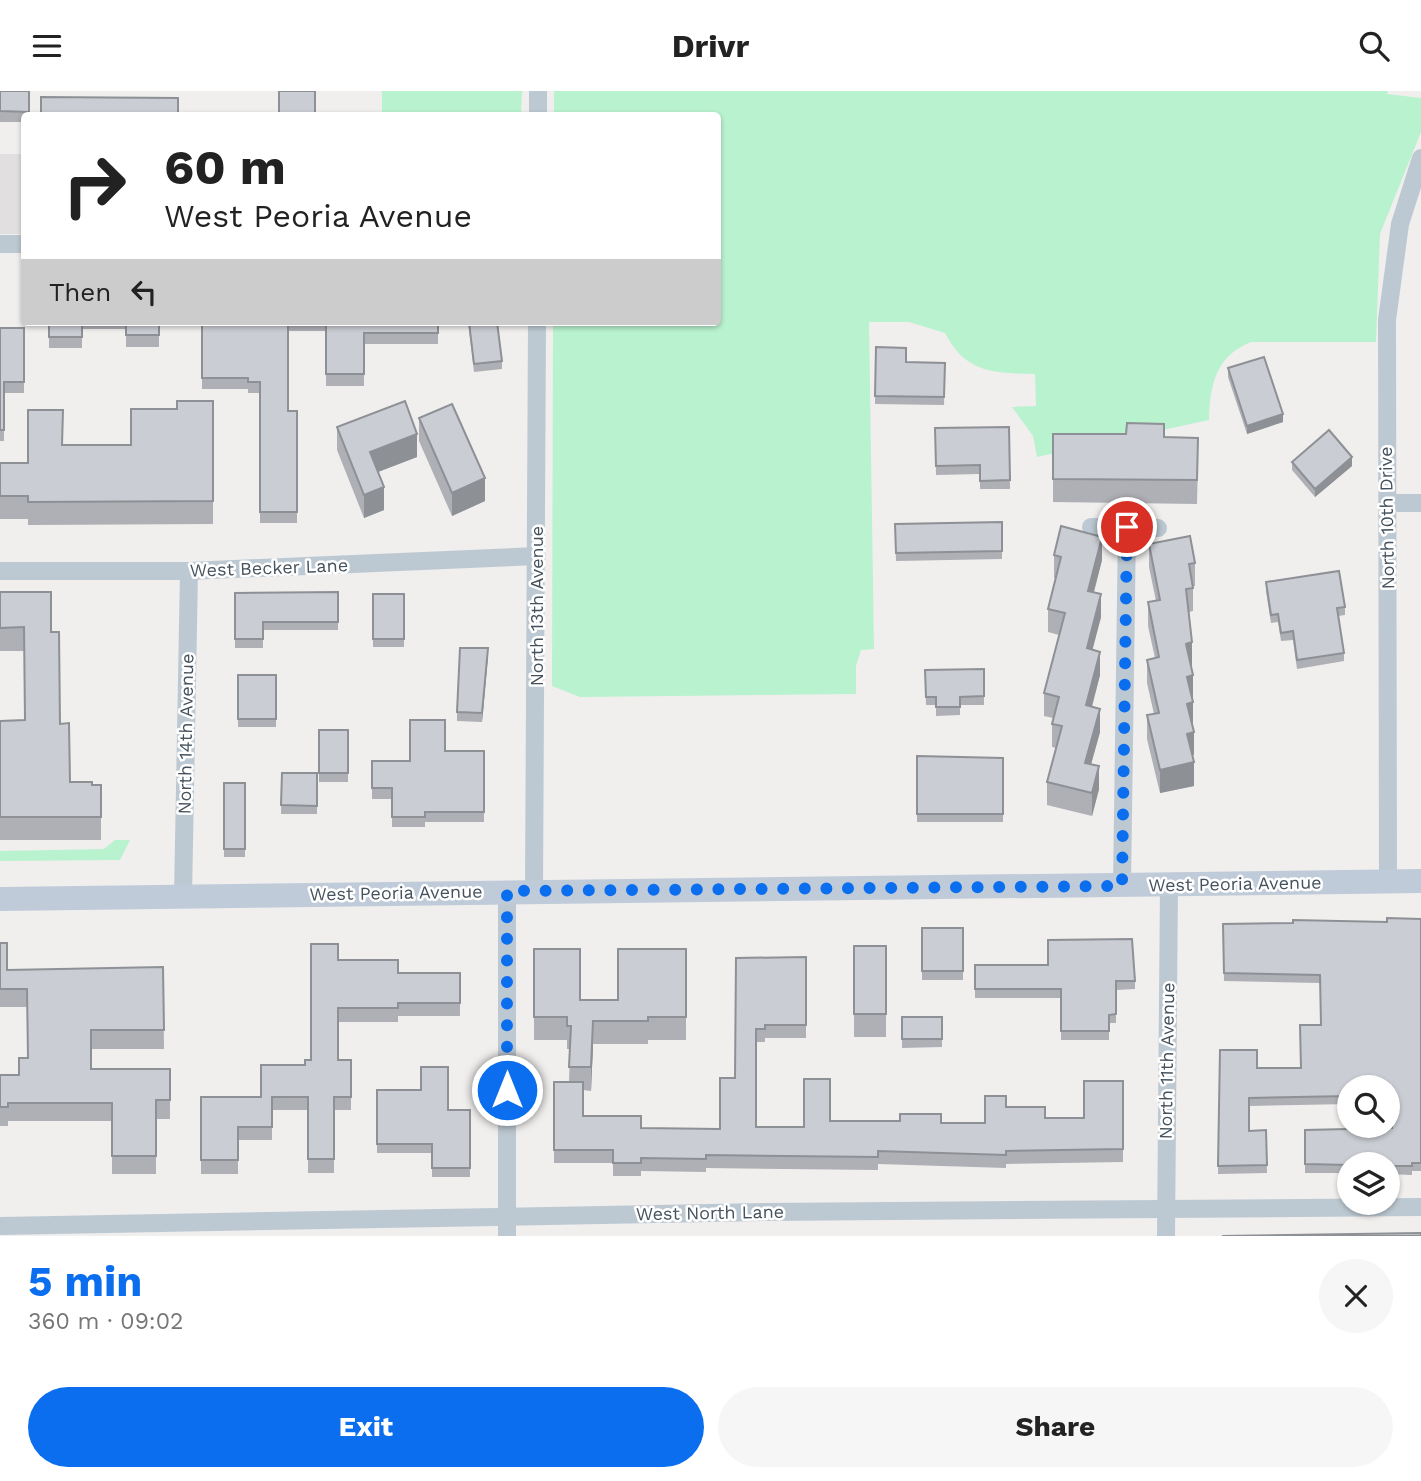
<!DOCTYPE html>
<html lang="en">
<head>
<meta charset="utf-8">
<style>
	:root { --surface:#fff; --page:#f6f6f6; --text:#222; --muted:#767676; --accent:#0b6eee }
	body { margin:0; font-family:"Work Sans",sans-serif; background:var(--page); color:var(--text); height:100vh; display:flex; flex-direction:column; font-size:26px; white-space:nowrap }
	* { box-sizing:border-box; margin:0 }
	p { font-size:23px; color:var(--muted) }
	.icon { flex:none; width:38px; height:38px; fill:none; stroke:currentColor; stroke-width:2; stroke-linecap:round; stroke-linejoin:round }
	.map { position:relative; height:1145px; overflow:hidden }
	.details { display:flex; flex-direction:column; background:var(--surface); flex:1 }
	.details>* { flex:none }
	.top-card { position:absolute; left:21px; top:21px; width:700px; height:214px; border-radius:7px; box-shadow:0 2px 5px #0004; background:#fff; color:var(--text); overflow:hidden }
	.tools { position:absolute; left:1337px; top:984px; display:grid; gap:14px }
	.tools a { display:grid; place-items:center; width:63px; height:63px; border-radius:50%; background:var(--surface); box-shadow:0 2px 5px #0004; font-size:35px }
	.pin { position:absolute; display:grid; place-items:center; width:60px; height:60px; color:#fff; margin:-30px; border:4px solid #fff; border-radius:50%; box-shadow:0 2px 7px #0007 }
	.me { position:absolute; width:77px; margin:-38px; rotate:0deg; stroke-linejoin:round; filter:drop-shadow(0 0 5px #0008) }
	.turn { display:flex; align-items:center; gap:24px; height:147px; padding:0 28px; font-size:32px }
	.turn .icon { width:91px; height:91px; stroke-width:2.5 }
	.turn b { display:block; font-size:49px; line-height:60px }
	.then { display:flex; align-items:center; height:66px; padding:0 28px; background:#0003; gap:14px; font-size:26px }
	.round { display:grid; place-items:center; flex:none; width:74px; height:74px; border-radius:37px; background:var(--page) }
	.head { display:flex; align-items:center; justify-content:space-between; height:119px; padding:0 28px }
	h1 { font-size:42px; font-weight:700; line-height:52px; color:var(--accent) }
	.primary-button { display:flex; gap:14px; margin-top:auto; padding:14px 28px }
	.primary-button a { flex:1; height:80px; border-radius:42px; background:var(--accent); color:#fff; font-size:28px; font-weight:700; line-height:80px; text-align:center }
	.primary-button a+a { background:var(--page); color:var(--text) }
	header { display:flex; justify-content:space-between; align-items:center; height:91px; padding:0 28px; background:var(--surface); font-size:32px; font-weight:700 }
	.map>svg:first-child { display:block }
	.education { fill:#e2dfe0 }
	.green { fill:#b9f2cf }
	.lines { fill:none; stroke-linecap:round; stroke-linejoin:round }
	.minor { stroke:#bdc9d2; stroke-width:18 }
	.secondary { stroke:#bfcbd9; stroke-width:24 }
	.wall { fill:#aeb0b5 }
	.shaded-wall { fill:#8d9094 }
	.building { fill:#cacdd3; stroke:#8d9094; stroke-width:2 }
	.route { stroke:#0b6eee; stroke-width:12; stroke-dasharray:0 21.6 }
	.labels { text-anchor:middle; stroke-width:5; stroke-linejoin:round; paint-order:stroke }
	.street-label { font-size:18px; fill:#45525d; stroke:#fff }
</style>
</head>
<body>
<header><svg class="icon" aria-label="menu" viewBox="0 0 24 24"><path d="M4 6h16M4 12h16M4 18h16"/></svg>Drivr<svg class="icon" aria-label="search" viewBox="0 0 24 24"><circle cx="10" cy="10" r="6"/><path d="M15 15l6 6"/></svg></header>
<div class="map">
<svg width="1421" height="1145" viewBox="0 0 1421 1145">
	<rect width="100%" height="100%" fill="#f1eeee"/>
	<!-- education -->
	<rect class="education" x="0" y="63" width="24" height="80"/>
	<!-- green -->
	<g class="green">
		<path d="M382,0h140l-1,24h-139z"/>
		<path d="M554,0h834l-1,3 34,4v34l-41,102 -4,108h-125c-35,14 -41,42 -42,78l-172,37 -4,-21 -21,-29 24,-1 -1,-32c-43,-1 -69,-1 -90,-41l-36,-11h-40l5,327 -13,1 -5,16v28l-276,3 -28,-11 1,-364h165v-207h-164z"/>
		<path d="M115,749h15l-10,20 -120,1v-10l104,-2z"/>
	</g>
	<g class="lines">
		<!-- minor -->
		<g class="minor">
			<path d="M538,24v-24"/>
			<path d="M0,153h24"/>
			<path d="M1388,412h33"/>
			<path d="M1091,436l67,1"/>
			<path d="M0,480h189l348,-15"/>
			<path d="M1388,791l-1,-562 13,-96 21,-66"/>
			<path d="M1122,795l5,-359"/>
			<path d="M507,800v345"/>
			<path d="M534,800l3,-569"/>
			<path d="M183,806l6,-326"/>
			<path d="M0,1135l764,-14 657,-5"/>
			<path d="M1166,1145l3,-351"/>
		</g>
		<!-- secondary -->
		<path class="secondary" d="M0,808l1421,-18"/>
	</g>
	<!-- wall -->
	<g class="wall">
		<path d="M0,0h29v24h-5v7h-24z"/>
		<path d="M49,231h110v25h-33v-18h-44v19h-33z"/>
		<path d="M202,231h236v22h-74v42h-38v-55h-38v80h9v112h-37v-130h-12v-4h-46z"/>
		<path d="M468,231h29l5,39v8l-28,3z"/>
		<path d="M0,237h24v65h-20v48h-4z"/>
		<path d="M876,256l30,15 39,1 -1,42 -69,-1z"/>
		<path d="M1228,277l55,54 -36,12 -19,-57z"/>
		<path d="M213,310v123l-185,1v-6h-28v-56h28l34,-18h69l46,-36z"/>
		<path d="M419,327l66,83 -33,15 -33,-75z"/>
		<path d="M337,336l80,30 -39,15 6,38 -20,8 -27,-68z"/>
		<path d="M1009,336l1,62h-30v-15l-44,1 -1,-47z"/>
		<path d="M1053,343l111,3 34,24 -1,43 -144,-2z"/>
		<path d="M1292,371l60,4 -37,31 -23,-27z"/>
		<path d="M1002,431v37l-106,2 -1,-37z"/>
		<path d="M1149,453l46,19v23h-2v25l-4,1 3,53 -1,1 2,33h-1l2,56h-2l2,31 -34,7 -13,-54v-24l7,-1 -7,-31v-23l8,-2 -7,-32v-24l8,-1 -7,-34z"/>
		<path d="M1054,464l48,5 -8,32 7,25 -9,33 8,25 -8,32 8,25 -9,32 8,25 -7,27 -45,-11v-23l9,-34 -4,-1v-23l1,-6 -9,-2v-23l15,-58 -11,-3v-23l8,-31h-2z"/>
		<path d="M1266,491l79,25v8l-7,1 6,37v8l-47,8 -4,-29 -12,1 -3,-19 -7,1 -5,-32z"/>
		<path d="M0,501l51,40 9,92 10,58 22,3h9v55h-101v-119l25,-1 -1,-69h-24z"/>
		<path d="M338,501v38h-75v18h-28v-55z"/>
		<rect x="373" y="503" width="31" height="53"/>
		<path d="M488,565l-6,66 -25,-1v-9z"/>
		<path d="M984,578v36h-24v10l-24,1v-11h-10l-1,-35z"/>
		<rect x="238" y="584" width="38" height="52"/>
		<rect x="319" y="639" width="29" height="52"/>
		<path d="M445,660h39v71h-59v5h-33v-28h-20v-38h38z"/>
		<path d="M917,665l86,2v64h-86z"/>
		<path d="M282,682h35v41h-36z"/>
		<rect x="224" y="692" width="21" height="74"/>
		<path d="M1421,828v252h-9v4l-24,-1v-10h-39v9h-44v-43l87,-2v-24h-4v-17h-39v17l-100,2v25l17,-1 1,43 -49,1 2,-124 37,18h43l21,-43 -1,-42 -96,-2 -1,-57 164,-2z"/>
		<rect x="922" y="837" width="41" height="52"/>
		<path d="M0,852l7,27 156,-3 1,82h-73v20h79v50h-14v55h-44v-53h-104v5h-8v-51h19l9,-17 -1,-51h-27z"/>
		<rect x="854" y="855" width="32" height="91"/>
		<path d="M534,858l46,51h38l68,-51v91h-38v4h-55l-2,47 -8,-1v26l58,12 79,1 15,-51 1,-120 70,-1v81h-41v4h-9v85h48l26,-6 155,2 21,-16 39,11h39l39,-37v81l-117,2v4l-128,-4v6l-172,-2v4l-65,-1v5h-28v-13h-59v-81h15l1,-33h-3v-9h-33z"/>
		<path d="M338,869l60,13h62v43h-62v6h-60v38h13v50h-17v63h-26v-63h-36v30h-34v34h-37v-77h60l50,-37z"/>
		<path d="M975,874l160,16v8l-19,1v33h-7v17h-48v-42h-86z"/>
		<path d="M902,926h40v30l-40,1z"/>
		<path d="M377,999l71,20h22v67h-38v-24h-55z"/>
	</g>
	<!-- shaded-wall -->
	<g class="shaded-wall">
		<path d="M1283,323v8l-36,12v-8z"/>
		<path d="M417,343v23l-47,18v-23z"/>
		<path d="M1352,366v9l-37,31v-8z"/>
		<path d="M485,387v23l-33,15v-23z"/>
		<path d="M384,396v23l-20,8v-23z"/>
		<path d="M1102,446v23l-14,54v-23z"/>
		<path d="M1101,503v23l-14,54v-23z"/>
		<path d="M1192,551v23l-6,2v-23z"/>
		<path d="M488,557v8l-6,66v-9z"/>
		<path d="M1100,561v23l-14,53v-23z"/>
		<path d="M1193,584v24l-6,1v-23z"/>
		<path d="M1193,611v24l-6,-22z"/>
		<path d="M1100,618v23l-15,54v-23z"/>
		<path d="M1194,641v23l-7,2v-23z"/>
		<path d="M1194,671v24l-34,7v-23z"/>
		<path d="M1099,675v23l-7,27v-23z"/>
		<path d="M593,930v23l-2,47v-24z"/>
	</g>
	<!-- building -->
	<g class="building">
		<path d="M0,0h29v21l-29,-1z"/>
		<rect x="279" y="0" width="36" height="24"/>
		<path d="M41,6l137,1v17h-137z"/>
		<rect x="49" y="231" width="33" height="15"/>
		<rect x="126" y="231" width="33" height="13"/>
		<path d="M202,231h86v89h9v101h-37v-130h-12v-4h-46z"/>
		<path d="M326,231h112v11h-74v41h-38z"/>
		<path d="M469,231h28l5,39 -28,3z"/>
		<path d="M0,237h24v54h-20v48h-4z"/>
		<path d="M876,256l30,1v14l39,1 -1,34 -69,-1z"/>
		<path d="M1264,266l19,57 -36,12 -19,-58z"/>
		<path d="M177,310h36v100l-185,1v-6h-28v-33h28v-53h35l-1,35h69v-36h46z"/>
		<path d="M405,310l12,33 -47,18 14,35 -20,8 -27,-68z"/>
		<path d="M452,313l33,74 -33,15 -33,-75z"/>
		<path d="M1127,332l37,1v13l34,1 -1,42 -144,-1v-45h73z"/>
		<path d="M1009,336l1,53 -30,1v-16l-44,1 -1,-38z"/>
		<path d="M1329,339l23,27 -37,32 -23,-27z"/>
		<path d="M1002,431v29l-106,2 -1,-29z"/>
		<path d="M1061,435l41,11 -14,54 13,3 -14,54 13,4 -14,53 14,4 -15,54 14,3 -7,27 -45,-11 15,-56 -10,-2 7,-27 -15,-4 21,-80 -17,-4 13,-52 -7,-2z"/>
		<path d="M1190,445l5,27 -6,1 4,24 -7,1 6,53 -6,2 7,31 -6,2 6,25 -6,2 7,28 -7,2 7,28 -34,8 -13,-55 12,-2 -12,-53 12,-3 -11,-55 12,-2 -11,-56z"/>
		<path d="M1339,480l6,36 -8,1 7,45 -47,7 -4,-29 -12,2 -3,-19 -7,1 -5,-33z"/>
		<path d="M0,501h51v40h8l1,92 9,-1 1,59h22v3h9v32h-101v-96l25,-1 -1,-93 -24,1z"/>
		<path d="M338,501v30h-75v17h-28v-46z"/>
		<rect x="373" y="503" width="31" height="45"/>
		<path d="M460,557h28l-6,65 -25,-1z"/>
		<path d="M984,578v27l-24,1v10h-24v-10h-10l-1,-27z"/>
		<rect x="238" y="584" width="38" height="44"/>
		<path d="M410,629h35v31h39v61h-59v5h-33v-29h-20v-27h38z"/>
		<rect x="319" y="639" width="29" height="43"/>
		<path d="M917,665l86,2v56h-86z"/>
		<path d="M282,682h35v33l-36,-1z"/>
		<rect x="224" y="692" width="21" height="66"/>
		<path d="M1387,827l34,1v244h-9v3h-24v-2h-39v1l-44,-1v-34l87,-2v-33l-4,1v-9h-39v9l-100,2v33l17,-1 1,35 -49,1 2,-116h37v18h44l-1,-43h21l-1,-50 -96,-2 -1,-49 70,-1v-3l94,2z"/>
		<rect x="922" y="837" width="41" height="43"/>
		<path d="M1132,848l3,42h-19v33l-7,1v16h-48v-42h-86v-24h73v-25z"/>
		<path d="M0,852h7v27l156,-3 1,63h-73v39h79v31h-14v56h-44v-53h-104v4h-8v-32h19v-17h9l-1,-69h-27z"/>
		<path d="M311,853h27v16h60v13h62v30h-62v5h-60v52h13v37h-17v62h-26v-62h-36v30h-34v33h-37v-63h60v-32h44v-5h6z"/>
		<rect x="854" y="855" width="32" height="68"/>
		<path d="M534,858h46v51h38v-51h68v68h-38v4h-55l-2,46h-22l2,-41h-4v-9h-33z"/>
		<path d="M806,866v68h-41v4h-9v98h48v-48h26v42h70v-7h41v9h44v-27h21v11h39v11h39v-37h39v68l-117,2v4l-128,-4v6l-172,-2v4l-65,-1v5h-28v-13h-59v-68h29v34h58v12l79,1v-51h15l1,-120z"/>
		<rect x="902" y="926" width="40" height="22"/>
		<path d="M421,976h27v43h22v58h-38v-24h-55v-54h44z"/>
		<path d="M1421,1142v3h-199z"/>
	</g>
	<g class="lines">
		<!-- route -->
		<path class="route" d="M507,999v-199l615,-5 5,-359"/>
	</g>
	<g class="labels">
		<!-- street labels -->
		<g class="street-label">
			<text transform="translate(1387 427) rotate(-91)" y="6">North 10th Drive</text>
			<text transform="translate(269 477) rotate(-2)" y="6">West Becker Lane</text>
			<text transform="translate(537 515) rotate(-90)" y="6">North 13th Avenue</text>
			<text transform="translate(186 643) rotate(-89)" y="6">North 14th Avenue</text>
			<text transform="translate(1235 793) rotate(-1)" y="6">West Peoria Avenue</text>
			<text transform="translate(396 802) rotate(-1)" y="6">West Peoria Avenue</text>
			<text transform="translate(1167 970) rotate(-89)" y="6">North 11th Avenue</text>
			<text transform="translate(710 1122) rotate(-1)" y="6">West North Lane</text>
		</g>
	</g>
</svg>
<div class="tools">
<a><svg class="icon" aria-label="search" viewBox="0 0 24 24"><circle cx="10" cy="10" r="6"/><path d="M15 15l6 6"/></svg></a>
<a><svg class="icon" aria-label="layers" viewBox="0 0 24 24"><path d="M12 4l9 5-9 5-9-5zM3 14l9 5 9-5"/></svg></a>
</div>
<div class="pin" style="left:1127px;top:436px;background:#d93025"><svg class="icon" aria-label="arrive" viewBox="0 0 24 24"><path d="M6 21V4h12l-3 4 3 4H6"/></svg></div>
<svg class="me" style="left:507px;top:999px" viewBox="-20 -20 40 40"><circle r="17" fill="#0b6eee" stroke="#fff" stroke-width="3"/><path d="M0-11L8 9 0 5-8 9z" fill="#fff"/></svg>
<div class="top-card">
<div class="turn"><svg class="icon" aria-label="right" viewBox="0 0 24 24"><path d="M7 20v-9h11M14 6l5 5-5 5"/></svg><div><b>60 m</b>West Peoria Avenue</div></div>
<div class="then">Then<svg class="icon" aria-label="left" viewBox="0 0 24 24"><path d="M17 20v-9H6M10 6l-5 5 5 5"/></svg></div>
</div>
</div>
<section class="details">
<div class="head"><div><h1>5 min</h1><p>360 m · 09:02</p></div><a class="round"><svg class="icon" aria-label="close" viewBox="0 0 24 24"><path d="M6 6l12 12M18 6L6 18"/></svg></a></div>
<div class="primary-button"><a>Exit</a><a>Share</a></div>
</section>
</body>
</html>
